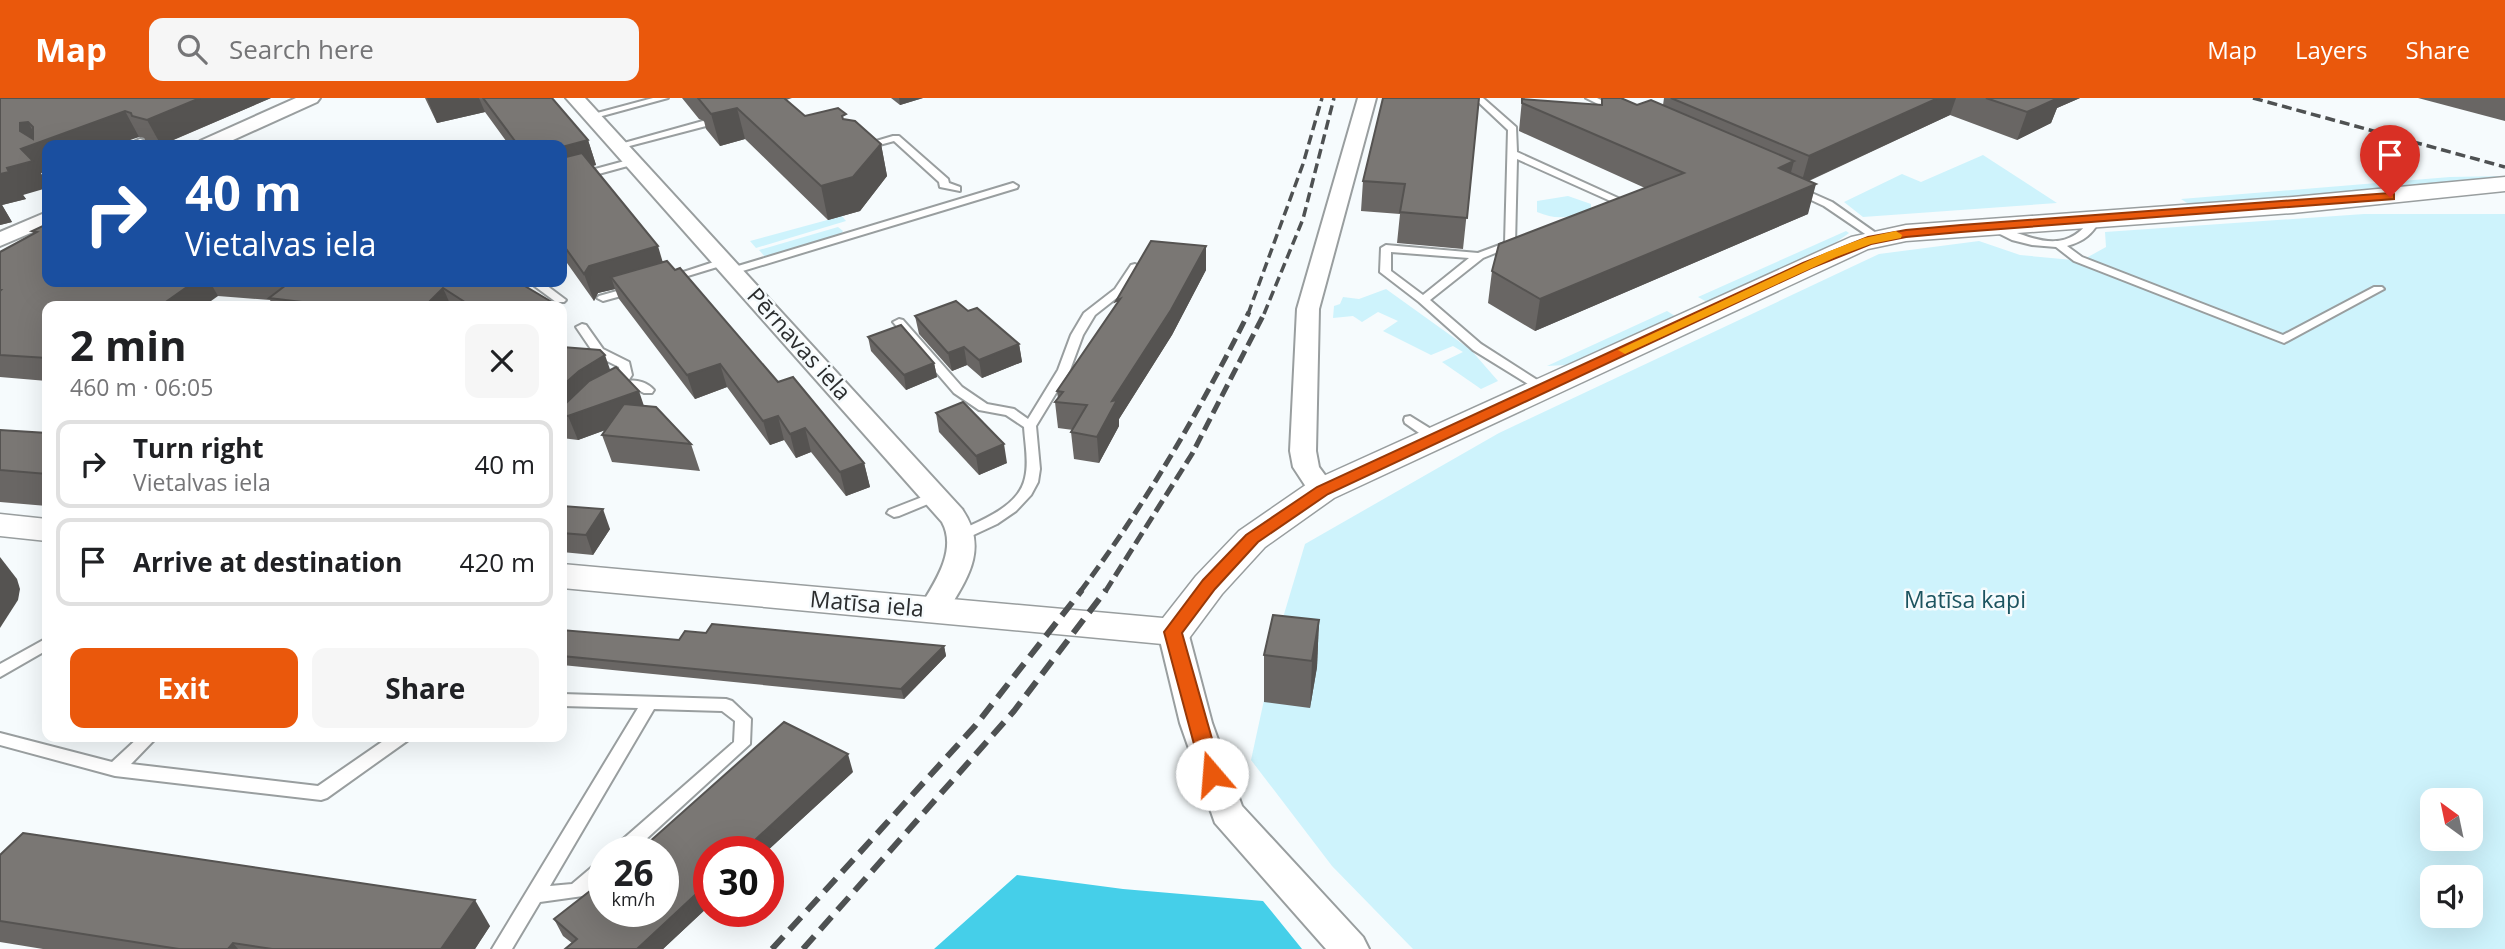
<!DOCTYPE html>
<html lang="en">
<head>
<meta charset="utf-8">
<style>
	:root { --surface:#fff; --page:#f6f6f6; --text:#202124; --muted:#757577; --line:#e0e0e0; --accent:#ea580c }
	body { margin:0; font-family:"Open Sans",sans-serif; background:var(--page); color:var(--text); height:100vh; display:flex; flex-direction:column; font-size:26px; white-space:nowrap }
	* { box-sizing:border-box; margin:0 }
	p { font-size:23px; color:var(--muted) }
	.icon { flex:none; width:38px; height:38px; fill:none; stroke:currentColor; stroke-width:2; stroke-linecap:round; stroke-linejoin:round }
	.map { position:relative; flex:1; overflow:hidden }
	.panel { position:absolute; left:42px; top:203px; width:525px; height:441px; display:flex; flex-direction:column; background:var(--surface); border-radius:14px; box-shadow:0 7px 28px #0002 }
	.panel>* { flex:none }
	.hud { position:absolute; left:42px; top:42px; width:525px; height:147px; border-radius:14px; box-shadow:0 7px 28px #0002; background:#1a4fa0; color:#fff; overflow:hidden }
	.needle { width:46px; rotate:327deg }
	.controls { position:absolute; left:2420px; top:690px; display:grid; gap:14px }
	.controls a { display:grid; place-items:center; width:63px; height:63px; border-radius:14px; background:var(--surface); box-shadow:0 7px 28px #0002; font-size:35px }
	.speed { position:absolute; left:588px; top:738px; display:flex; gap:14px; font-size:35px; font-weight:700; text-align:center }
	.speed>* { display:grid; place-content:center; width:91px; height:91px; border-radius:50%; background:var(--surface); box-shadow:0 7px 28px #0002; line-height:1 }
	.speed small { font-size:18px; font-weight:400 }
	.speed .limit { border:10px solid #d22; background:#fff; color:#111 }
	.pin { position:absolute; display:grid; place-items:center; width:60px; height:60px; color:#fff; margin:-72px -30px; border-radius:50% 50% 50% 0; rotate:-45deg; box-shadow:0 0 7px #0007 }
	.pin .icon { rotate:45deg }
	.me { position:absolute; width:77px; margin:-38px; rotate:342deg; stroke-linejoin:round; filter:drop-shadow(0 0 5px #0008) }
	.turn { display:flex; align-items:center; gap:24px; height:147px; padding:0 28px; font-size:32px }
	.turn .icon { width:91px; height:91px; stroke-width:2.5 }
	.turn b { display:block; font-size:49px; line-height:60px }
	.round { display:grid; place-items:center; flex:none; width:74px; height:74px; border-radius:14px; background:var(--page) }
	.summary { display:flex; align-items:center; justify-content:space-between; height:119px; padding:0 28px }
	h1 { font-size:42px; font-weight:700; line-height:52px }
	.cta { display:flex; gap:14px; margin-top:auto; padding:14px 28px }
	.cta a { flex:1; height:80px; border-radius:14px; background:var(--accent); color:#fff; font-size:28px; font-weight:700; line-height:80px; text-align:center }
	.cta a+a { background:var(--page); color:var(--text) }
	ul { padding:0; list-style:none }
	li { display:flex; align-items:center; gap:21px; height:88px; margin:0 14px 10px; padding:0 14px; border:4px solid var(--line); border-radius:14px }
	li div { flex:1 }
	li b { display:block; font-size:26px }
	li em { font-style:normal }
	header { display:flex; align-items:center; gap:42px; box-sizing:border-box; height:98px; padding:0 35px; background:var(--accent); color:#fff }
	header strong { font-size:33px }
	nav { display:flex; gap:38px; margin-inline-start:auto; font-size:24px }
	.search { width:490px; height:63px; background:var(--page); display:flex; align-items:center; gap:18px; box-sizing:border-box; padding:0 24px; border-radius:14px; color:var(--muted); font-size:26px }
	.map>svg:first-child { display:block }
	.green { fill:#cef3fc; fill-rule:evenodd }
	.forest { fill:#45cfe9 }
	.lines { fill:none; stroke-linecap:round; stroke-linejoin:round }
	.service-casing { stroke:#999e9f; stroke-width:4 }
	.minor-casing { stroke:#999e9f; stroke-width:4 }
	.tertiary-casing { stroke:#999e9f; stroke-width:3 }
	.service { fill:#fff; fill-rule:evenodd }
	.minor { fill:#fff; fill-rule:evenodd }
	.tertiary { fill:#fff; fill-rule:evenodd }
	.rail-far2 { stroke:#4e5152; stroke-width:3.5; stroke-dasharray:10 5; stroke-linecap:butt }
	.rail-far1 { stroke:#4e5152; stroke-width:5; stroke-dasharray:13 6; stroke-linecap:butt }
	.rail { stroke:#4e5152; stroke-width:6; stroke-dasharray:17 9; stroke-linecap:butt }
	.wall { fill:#696664 }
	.shaded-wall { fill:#555351 }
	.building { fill:#7a7774; stroke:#555351; stroke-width:2; fill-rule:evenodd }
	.route { fill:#ea580c; stroke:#983908; stroke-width:2 }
	.slow { fill:#f59e0b }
	.labels { text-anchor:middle; stroke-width:5; stroke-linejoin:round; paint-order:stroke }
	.street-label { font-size:23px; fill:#2b2d2e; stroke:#f6fbfd }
	.park-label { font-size:23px; fill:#1c5460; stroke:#f6fbfd }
</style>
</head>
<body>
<header>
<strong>Map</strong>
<div class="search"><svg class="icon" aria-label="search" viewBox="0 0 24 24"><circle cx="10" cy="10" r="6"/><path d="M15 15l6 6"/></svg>Search here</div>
<nav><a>Map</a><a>Layers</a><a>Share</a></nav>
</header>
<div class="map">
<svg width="2505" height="851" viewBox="0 0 2505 851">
	<rect width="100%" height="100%" fill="#f6fbfd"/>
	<!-- green -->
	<g class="green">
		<path d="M1983,57l74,48 -194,14 -19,-15 58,-28 19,8z"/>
		<path d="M2505,78l-67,9 -248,20 -9,-6 269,-22z"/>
		<path d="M1568,98l23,8v6c-20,7 -33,11 -54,2v-11z"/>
		<path d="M2364,116h141v735h-1092l-81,-83 -81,-106 28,-129 26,-87 194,-111 380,-179 100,-13 41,14 53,5 15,-3 18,-10 -1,-15zM2432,702h39v38h-39zM2432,779h39v38h-39z"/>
		<path d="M842,118l4,5 -90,27 -6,-7z"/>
		<path d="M838,129l5,4 -2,3 -76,23 -6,-7z"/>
		<path d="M1846,133l3,2 -18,13 -124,56 -9,-5z"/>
		<path d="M1386,191l85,61 27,31 -17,8 -39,-27 21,-10 -10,-6 -22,9 -48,-24 15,-10 -20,-9 -16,10 -9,-6 -20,2 1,-12 6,-2 3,-7 16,2z"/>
		<path d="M1667,213l8,5 -109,49 -19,1z"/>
	</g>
	<!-- forest -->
	<path class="forest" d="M1017,777l106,14 140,12 39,48h-368z"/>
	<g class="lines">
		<!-- service casing -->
		<g class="service-casing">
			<g id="service">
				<path d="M653,0h15l-77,21 -5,-3z"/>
				<path d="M1474,0h9l33,29 1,25 112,51 -9,5h-8l-1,-2 4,-3 -98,-44 -2,86 -32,13 -53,42 51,44 64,41 2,3 -6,4 -68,-42 -54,-48 -39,-30 1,-24 5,-3 92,8 27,-10 3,-113zM1391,154l78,6 -46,37 -32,-24z"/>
				<path d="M1586,0h11l25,12 -8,2z"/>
				<path d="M703,23l5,3 -2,2 -88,23 -5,-3z"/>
				<path d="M893,38h6l49,43 1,4 11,4v4l-20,-4 -1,-5 -45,-41 -33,9 -5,-3z"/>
				<path d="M140,41l3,1v4l-16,1z"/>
				<path d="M632,61l5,3 -2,2 -73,20v-6z"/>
				<path d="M1013,85l5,3 -1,2 -281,85 -4,1 -5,-3 1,-2z"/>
				<path d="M1796,88l36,16 51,36 -1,2h-8l-50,-34 -32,-15 -1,-2z"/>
				<path d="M2096,118l5,3c-9,15 -16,22 -34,27l15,11 201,78 91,-48h8l2,2 -100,54 -210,-82 -18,-14 -24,-2 -20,-5 -28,-14 5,-3c39,12 75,37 103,-6z"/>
				<path d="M723,161l5,3 -1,2 -59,18 -6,-3z"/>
				<path d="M1135,166l5,3 -17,26 -28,22 -12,20 -13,35 -34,56 4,43 -2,13 -7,13 -15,16 -19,13 -30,14h-10l-2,-3 2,-3c24,-12 62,-25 68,-54 4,-16 0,-34 -1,-51l-18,-12 -27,-5 -25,-17 -61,-71 6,-3 4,1 59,67 25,17 27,5 14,10 30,-49 13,-35 13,-22 31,-24 16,-24z"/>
				<path d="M529,184h13l24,18 -2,2h-8z"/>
				<path d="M635,188l6,3 -2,2 -36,10 -6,-3 2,-2z"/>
				<path d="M582,226l4,1 17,24 26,13 3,13 -4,6c9,-2 20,2 26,9l-2,3h-8l-12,-6 -22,3 -2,-3 12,-13 -1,-7 -24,-12 -19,-28z"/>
				<path d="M1410,318l29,18 1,3 -1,3h-10l-24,-17 -1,-3 1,-3z"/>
				<path d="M935,394l7,4 -2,3 -41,17 -5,1 -7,-4 2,-3z"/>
				<path d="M47,540v12l-47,27v-13z"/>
				<path d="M562,596l164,5 6,2 19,18 -1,25 -118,108h-21l3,-5 120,-105 1,-21 -13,-10 -68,-2 -104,177 22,-2 26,-22 6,-2v18l-21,18 -43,6 -28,47h-20l146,-241 -76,-2z"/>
				<path d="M0,635l112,29 27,-25h18l-26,27 187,22 71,-49h20l-2,4 -80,57 -6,2 -206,-24 -115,-31z"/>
			</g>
		</g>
		<!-- minor casing -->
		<g class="minor-casing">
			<g id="minor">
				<path d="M296,0h24l-3,4 -95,43h-24l2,-4z"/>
				<path d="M566,0h19l377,411c28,41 4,71 -18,108l-11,3 -11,-3 -4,-7c15,-25 40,-59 24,-88z"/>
				<path d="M1358,0h18l-57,211 -3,142 3,16 17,23 -4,6 -10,2 -10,-2 -19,-29 -3,-16 7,-142z"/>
				<path d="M47,114v14l-47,20v-14z"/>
				<path d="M1173,523l11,3 4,8 24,91 30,83 121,131 6,12h-43l-111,-126 -35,-100 -22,-91 4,-8z"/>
			</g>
		</g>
		<!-- tertiary casing -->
		<g class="tertiary-casing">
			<g id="tertiary">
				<path d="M2505,79v14l-212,22 -387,28 -38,8 -534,249 -69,49 -43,47 -35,47 -14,4 -611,-57v-24l601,54 33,-42 43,-45 71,-49 541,-245 55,-12 387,-28z"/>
				<path d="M0,416l47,5v22l-47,-5z"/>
			</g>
		</g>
		<!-- service -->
		<use href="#service" class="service"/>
		<!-- minor -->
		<use href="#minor" class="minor"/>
		<!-- tertiary -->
		<use href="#tertiary" class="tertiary"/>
		<!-- rail-far2 -->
		<g class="rail-far2">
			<path d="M2253,0l252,69"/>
			<path d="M1248,216l55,-150 19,-66"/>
			<path d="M1264,216l39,-95 31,-121"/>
		</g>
		<!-- rail-far1 -->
		<g class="rail-far1">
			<path d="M1080,494c66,-88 120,-182 169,-280"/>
			<path d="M1105,494l87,-138 73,-142"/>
		</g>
		<!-- rail -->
		<g class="rail">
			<path d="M772,851l203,-223 107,-136"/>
			<path d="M803,851l211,-238 92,-121"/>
		</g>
	</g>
	<!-- wall -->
	<g class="wall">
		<path d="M0,0h271l-109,47 -16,-3 -2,-4 -5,-1 -92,8v26l-6,2 -18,22 3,4 -24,6 10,17 -12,3z"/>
		<path d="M425,0h127l36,42 8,25 -4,1 71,96 12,8 103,112 86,81 6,24 -24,9 -35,-44 -15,6 -12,-18 -14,5 -43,-58 -32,12 -76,-100 -4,-10 -17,4 -4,8 -32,-45v-111h-53l-24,-33 -48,11z"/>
		<path d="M682,0h110l-6,2 19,16 42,4 34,24 6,32 -27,35 -32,9 -83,-81 -25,7 -14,-17 -2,-8 -5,-2z"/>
		<path d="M891,0h32l-23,7z"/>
		<path d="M1479,0l-16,151 -66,-6 3,-29 -39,-3 2,-30z"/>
		<path d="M1602,0h19l16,7h26l1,-7h416l-23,10 -6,15 -34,17 -67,-25 -141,66 -1,33 -273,117 -47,-28 4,-32 153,-83 -126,-57 3,-32 79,6z"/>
		<path d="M2418,0h87v23z"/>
		<path d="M47,126v58h471l32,19 2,5h-279l-3,-6 -52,-4 -171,10v75l-47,-4v-125l34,-18 -2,-3z"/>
		<path d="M1206,148v24l-34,65 -53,84v7l-20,37 -25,-4 -3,-27 2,-2 -15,-2 -3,-26 3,-3 -1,-8z"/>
		<path d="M968,213l51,33 3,18 -40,16 -15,-13 -15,6 -33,-37 -4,-18z"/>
		<path d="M868,239l66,26 3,14 -31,13 -35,-39z"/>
		<path d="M562,249l48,23 34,36 47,38 9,27 -88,-9 -10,-27 3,-5 -27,10 -16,-2z"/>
		<path d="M936,315l71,50 -28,12 -40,-43z"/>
		<path d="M0,332l47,3v73l-47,-4z"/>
		<path d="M562,408l48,23 -17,26 -31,-3z"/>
		<path d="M1319,522l-2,47 -7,41 -46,-6v-47z"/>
		<path d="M562,532l117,10 27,-7 238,13 2,10 -42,43 -342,-34z"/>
		<path d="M853,674l-87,80h-57v54l-46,43h-98l7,-6 -9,-7 -9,-17z"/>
		<path d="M0,757l490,71 -15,23h-432l-43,-7z"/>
	</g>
	<!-- shaded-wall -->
	<g class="shaded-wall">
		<path d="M200,0h71l-110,47 -14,-25z"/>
		<path d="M427,0h52l6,14 -48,11z"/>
		<path d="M899,0h24l-23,7z"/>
		<path d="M1938,0h18l-6,17 -149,69 8,-28z"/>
		<path d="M2043,0h37l-23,10 -6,15 -34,17 10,-28z"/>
		<path d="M737,10l8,31 -25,7 -9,-32z"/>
		<path d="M125,13l14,26 -23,8h-69v26l-6,2 6,11v4l-24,7 3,4 -24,6 10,17 -12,3v-51l21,-25 -1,-26 8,-1 11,20z"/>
		<path d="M588,42l8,25 -34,10v-28z"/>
		<path d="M881,46l6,32 -27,35 -32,9 -7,-34z"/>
		<path d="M1794,63l-8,30 -7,-23z"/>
		<path d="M1816,86l-8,30 -273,117 5,-32z"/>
		<path d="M658,148l8,27 -55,4 4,12 -17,4 -4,8 -10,-27 5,-8z"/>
		<path d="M1206,148v24l-34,65 -53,84v7l-20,37 -2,-26 15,-36z"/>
		<path d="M194,184h16l8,14 -14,10h-44z"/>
		<path d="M443,190l8,18h-26z"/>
		<path d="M1019,246l3,18 -40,16 -3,-18z"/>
		<path d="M964,249l3,18 -15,6 -4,-18z"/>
		<path d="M605,257l8,23 -51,37v-29l17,-15z"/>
		<path d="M934,265l3,14 -31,13 -2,-15z"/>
		<path d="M720,266l7,23 -32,12 -8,-24z"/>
		<path d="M639,293l8,24 -69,25 -10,-24z"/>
		<path d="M778,318l6,24 -14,5 -7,-24z"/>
		<path d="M805,330l6,24 -15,6 -6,-24z"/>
		<path d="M1004,346l3,19 -28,12 -3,-19z"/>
		<path d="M864,365l6,24 -24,9 -6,-24z"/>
		<path d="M603,411l7,20 -17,26 -7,-20z"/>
		<path d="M0,459l17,22 3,10 -2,11 -18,28z"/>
		<path d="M1319,522l-2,47 -7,41 2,-47z"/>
		<path d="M944,548l2,10 -42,43 -3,-10z"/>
		<path d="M848,656l5,18 -87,80h-24z"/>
		<path d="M709,784v24l-46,43h-26z"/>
		<path d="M475,802l15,26 -15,23h-34z"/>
		<path d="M233,845l5,6h-10z"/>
	</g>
	<!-- building -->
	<g class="building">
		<path d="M0,0h200l-53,22 -15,-4 -1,-3 -6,-2 -104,38 12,12 -26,7 2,4 -9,2zM28,24l5,5v12l-13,-8v-8z"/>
		<path d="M483,0h69l36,42 -26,7v-2h-44z"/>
		<path d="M698,0h86l21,18 33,-8 8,6 -4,2 1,3 12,2 26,23 -28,33 -32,9 -84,-78 -26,6z"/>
		<path d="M1383,0h96l-12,120 -67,-6 5,-28 -42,-3z"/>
		<path d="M1602,0h19l16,7 14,-5 143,61 -15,7 37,16 -276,115 -48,-28 7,-27 185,-71 -162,-70v-4l80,6z"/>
		<path d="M1671,0h267l-129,58z"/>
		<path d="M1986,0h72l-31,14z"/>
		<path d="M582,55l76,93 -69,20 -5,8 -22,-31v-85z"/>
		<path d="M47,126v58h147l-34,24h-113v52l-47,-3v-64l1,-1h-1v-38l37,-20 -5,-1z"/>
		<path d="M1151,143l55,5 -35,64 -59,91 5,-1 -20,37 -26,-5 16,-27 -32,-3 8,-10 -6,-1 63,-92 -4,2z"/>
		<path d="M667,163l8,9 5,-2 98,114 15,-5 71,86 -24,9 -35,-44 -15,6 -12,-18 -15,5 -43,-57 -33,11 -76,-98z"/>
		<path d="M290,184h228l32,19 -5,5h-74l-28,-18 -18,18h-90l-66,-8z"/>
		<path d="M956,203l12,10 9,-3 42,36 -40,16 -15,-13 -16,6 -33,-37z"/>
		<path d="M901,227l33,38 -30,12 -36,-38z"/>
		<path d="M562,249l38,3 5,5 -26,16 -17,15z"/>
		<path d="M616,269l23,24 -71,25 -6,-1v-8l27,-26z"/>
		<path d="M963,304l41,42 -28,12 -40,-43z"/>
		<path d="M624,306l32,3 35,37 -89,-9z"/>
		<path d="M0,332l47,3v41l-47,-4z"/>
		<path d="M562,408l41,3 -17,26 -24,-2z"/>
		<path d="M1273,517l46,5 -7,41 -48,-6z"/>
		<path d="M712,526l232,22 -43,43 -339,-33v-26l117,10 6,-9 21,2z"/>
		<path d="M784,624l64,32 -106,98h-33v30l-72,67h-72l12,-10 -23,-20 50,-39v32h59v-60h-25z"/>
		<path d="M23,735l452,67 -34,49h-169l-39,-6 -5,6h-49l-179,-28v-66z"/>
	</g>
	<!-- route -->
	<path class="route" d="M2390,95l4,1v5l-433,33 -55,5 -35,7 -60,24 -483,226 -70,48 -43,47 -33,44 40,141 -3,5 -7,2 -7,-2 -3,-5 -38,-142 39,-52 43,-45 71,-48 486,-224 65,-26 38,-7 55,-5z"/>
	<!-- slow -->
	<path class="slow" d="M1896,133l6,4 -1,3 -30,6 -35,13 -207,95 -4,2 -7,-4 209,-98 37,-14z"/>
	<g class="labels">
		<!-- street labels -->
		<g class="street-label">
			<text transform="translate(799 246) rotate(48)" y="8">Pērnavas iela</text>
			<text transform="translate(867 506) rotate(5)" y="8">Matīsa iela</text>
		</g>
		<!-- park labels -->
		<g class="park-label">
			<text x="1965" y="510">Matīsa kapi</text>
		</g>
	</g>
</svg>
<div class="controls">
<a><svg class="needle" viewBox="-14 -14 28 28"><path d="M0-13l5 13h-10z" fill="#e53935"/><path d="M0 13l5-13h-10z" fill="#757577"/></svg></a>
<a><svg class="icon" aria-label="sound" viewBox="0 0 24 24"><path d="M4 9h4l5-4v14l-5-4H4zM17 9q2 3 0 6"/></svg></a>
</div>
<div class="speed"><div>26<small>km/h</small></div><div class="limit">30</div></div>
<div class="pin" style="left:2390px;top:99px;background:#d93025"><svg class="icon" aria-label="arrive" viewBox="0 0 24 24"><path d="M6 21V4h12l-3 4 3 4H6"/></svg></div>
<svg class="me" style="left:1212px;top:676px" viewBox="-20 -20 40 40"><circle r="19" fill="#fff"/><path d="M0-13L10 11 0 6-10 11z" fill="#ea580c"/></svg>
<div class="hud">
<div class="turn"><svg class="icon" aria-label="right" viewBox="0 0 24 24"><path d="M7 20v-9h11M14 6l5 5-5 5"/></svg><div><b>40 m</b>Vietalvas iela</div></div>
</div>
<section class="panel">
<div class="summary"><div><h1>2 min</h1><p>460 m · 06:05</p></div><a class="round"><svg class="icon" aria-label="close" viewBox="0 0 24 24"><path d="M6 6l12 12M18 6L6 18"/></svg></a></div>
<ul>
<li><svg class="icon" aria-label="right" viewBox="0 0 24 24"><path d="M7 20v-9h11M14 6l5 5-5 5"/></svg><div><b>Turn right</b><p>Vietalvas iela</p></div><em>40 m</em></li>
<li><svg class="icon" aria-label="arrive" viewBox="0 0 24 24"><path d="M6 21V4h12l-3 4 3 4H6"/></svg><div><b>Arrive at destination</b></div><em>420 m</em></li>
</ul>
<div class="cta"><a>Exit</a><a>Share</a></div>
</section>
</div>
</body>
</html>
